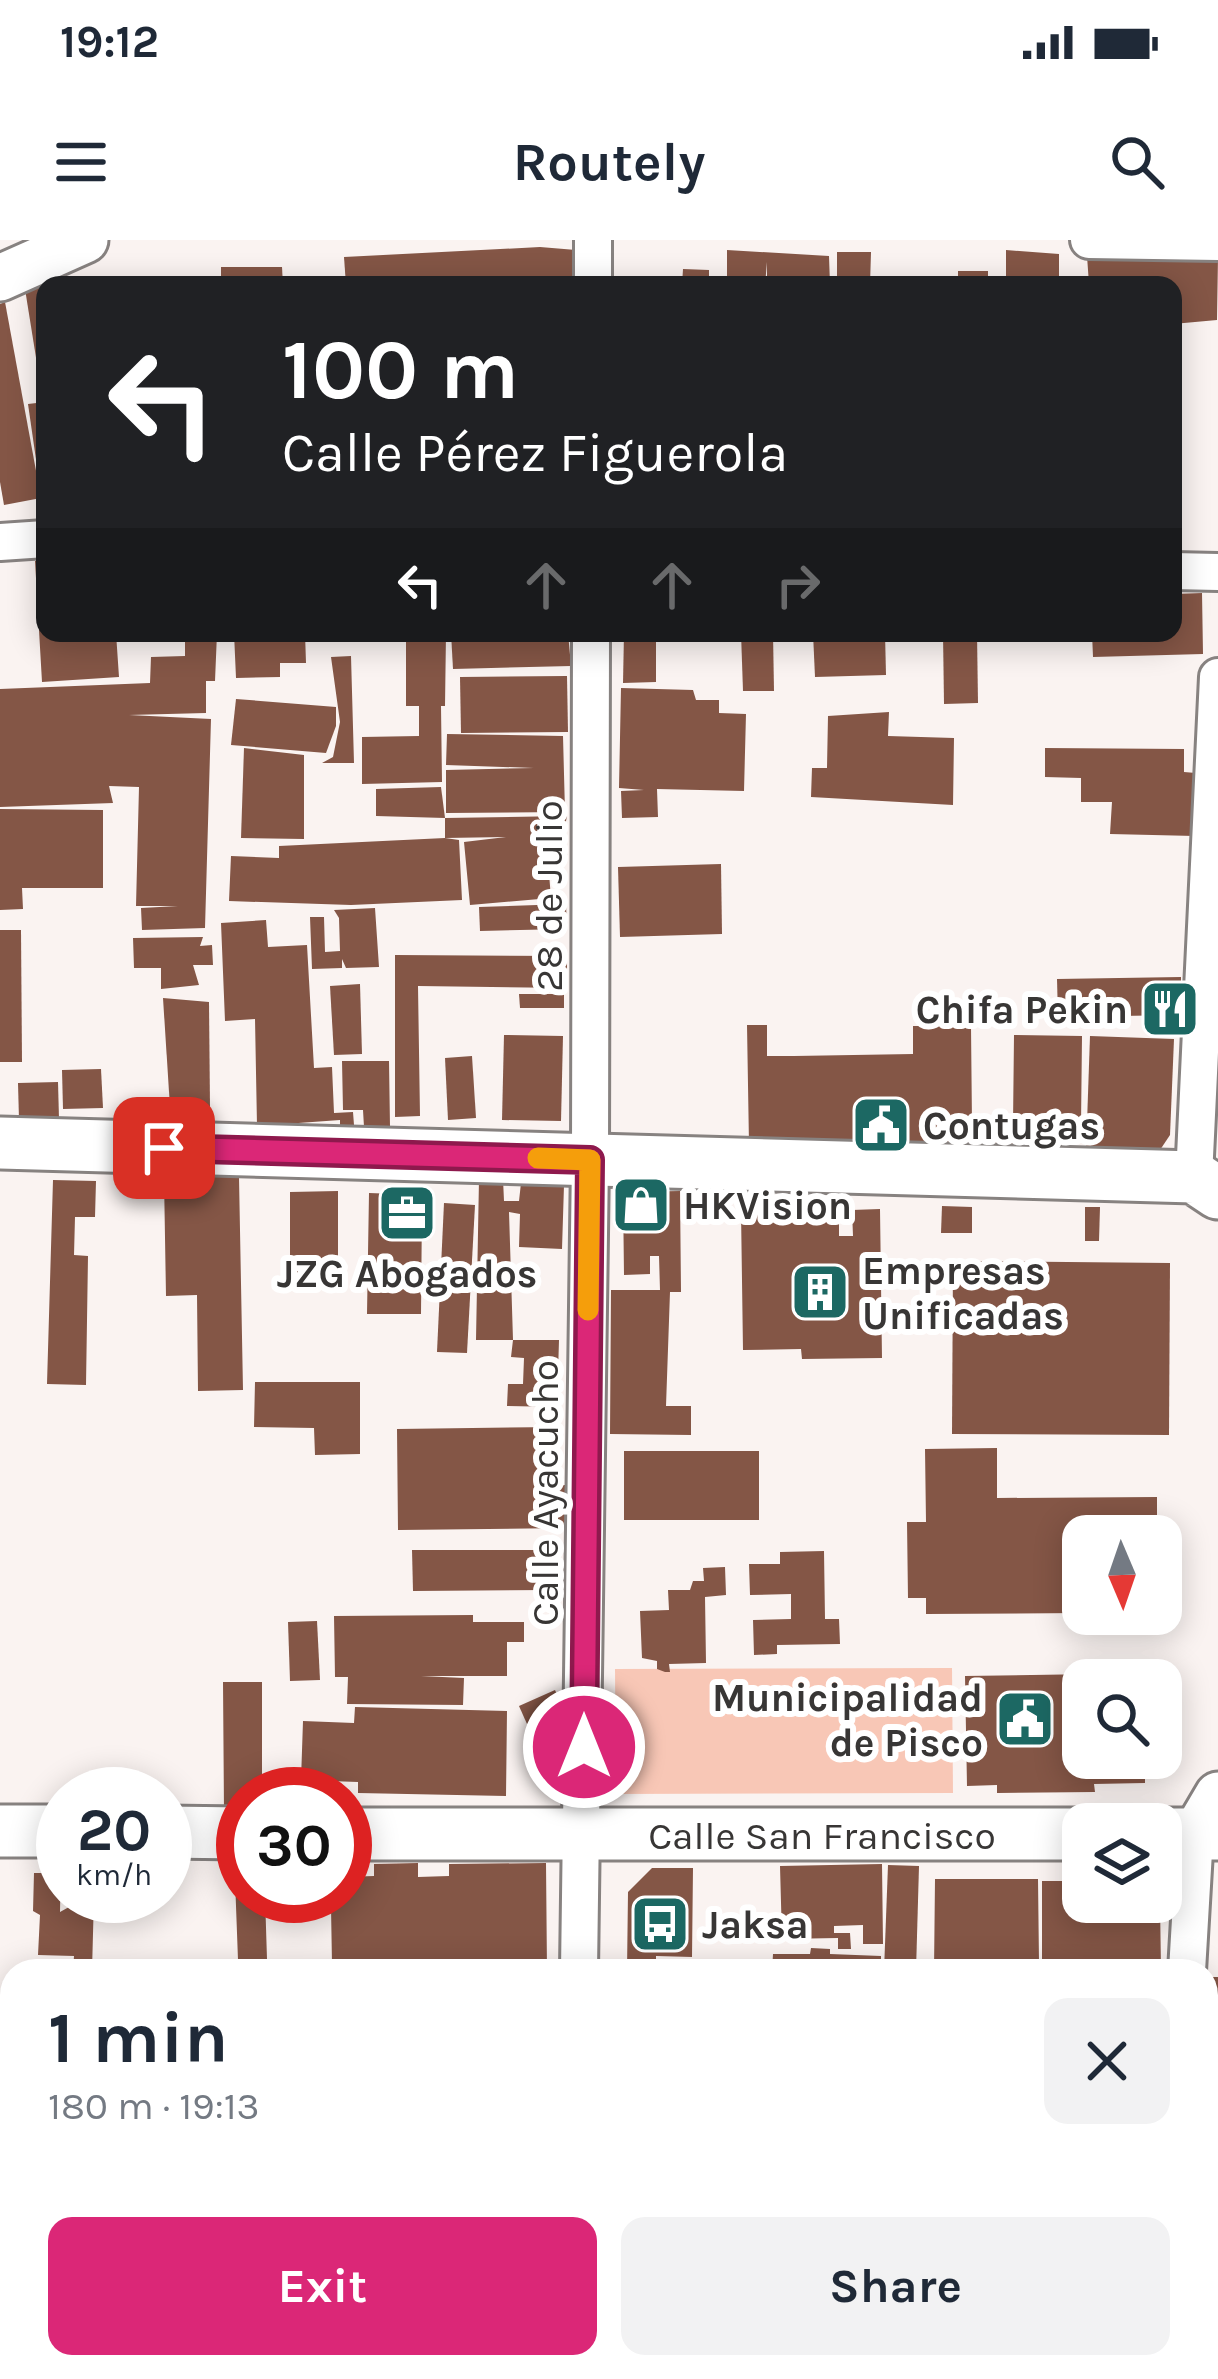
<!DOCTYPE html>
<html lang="en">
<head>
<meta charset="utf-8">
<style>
	:root { --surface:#fff; --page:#f2f2f3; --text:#1f2937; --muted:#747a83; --accent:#db2777 }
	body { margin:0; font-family:Karla,sans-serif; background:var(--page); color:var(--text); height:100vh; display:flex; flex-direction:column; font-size:45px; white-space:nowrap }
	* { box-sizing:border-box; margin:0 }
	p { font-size:39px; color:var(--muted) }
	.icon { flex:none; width:66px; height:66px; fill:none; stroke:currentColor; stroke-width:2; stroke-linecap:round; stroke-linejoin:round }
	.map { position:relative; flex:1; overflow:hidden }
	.side { position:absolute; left:0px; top:1719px; width:1218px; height:420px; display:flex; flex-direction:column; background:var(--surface); border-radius:36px 36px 0 0; box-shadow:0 6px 30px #0003 }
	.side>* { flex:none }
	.banner { position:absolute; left:36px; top:36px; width:1146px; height:366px; border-radius:24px; box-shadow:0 6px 30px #0003; background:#202124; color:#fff; overflow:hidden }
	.needle { width:78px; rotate:178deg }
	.buttons { position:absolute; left:1062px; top:1275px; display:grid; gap:24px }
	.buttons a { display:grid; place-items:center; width:120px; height:120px; border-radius:24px; background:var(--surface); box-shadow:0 6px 30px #0003; font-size:60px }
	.speed { position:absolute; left:36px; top:1527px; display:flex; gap:24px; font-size:60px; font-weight:700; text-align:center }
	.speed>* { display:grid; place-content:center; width:156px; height:156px; border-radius:50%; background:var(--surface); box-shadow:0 6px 30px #0003; line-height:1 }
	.speed small { font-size:30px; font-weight:400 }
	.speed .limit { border:18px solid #d22; background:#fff; color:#111 }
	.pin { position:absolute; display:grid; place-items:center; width:102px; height:102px; color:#fff; margin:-51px; border-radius:24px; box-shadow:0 6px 18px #0006 }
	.me { position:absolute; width:132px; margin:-66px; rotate:0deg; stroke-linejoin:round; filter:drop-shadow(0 0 9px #0008) }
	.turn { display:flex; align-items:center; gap:42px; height:252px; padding:0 48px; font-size:54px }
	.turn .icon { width:156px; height:156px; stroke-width:2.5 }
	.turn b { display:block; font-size:84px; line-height:102px }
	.lanes { display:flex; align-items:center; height:114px; padding:0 48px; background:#0003; justify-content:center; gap:60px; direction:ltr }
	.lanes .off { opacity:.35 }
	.round { display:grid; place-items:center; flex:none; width:126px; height:126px; border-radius:24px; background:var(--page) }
	.headline { display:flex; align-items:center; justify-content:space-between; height:204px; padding:0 48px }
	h1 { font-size:72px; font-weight:700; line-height:90px }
	.primary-button { display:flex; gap:24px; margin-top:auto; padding:24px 48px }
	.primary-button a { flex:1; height:138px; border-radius:24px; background:var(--accent); color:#fff; font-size:48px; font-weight:700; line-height:138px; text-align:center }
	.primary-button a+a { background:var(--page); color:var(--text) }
	.status { display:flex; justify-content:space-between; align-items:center; height:84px; padding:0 60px; background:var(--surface); direction:ltr }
	.status svg { height:33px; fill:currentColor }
	header { display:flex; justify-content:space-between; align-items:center; height:156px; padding:0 48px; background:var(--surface); font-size:54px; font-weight:700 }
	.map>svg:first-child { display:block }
	.green { fill:#f8c7b6 }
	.building { fill:#845646 }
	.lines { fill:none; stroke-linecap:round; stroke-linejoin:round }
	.minor-casing { stroke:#878280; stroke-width:42 }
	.tertiary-casing { stroke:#878280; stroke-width:51 }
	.secondary-casing { stroke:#878280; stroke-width:57 }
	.minor { stroke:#fff; stroke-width:36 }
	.tertiary { stroke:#fff; stroke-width:45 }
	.secondary { stroke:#fff; stroke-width:51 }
	.route-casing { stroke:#8e194d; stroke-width:30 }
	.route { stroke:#db2777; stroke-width:21 }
	.slow { stroke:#f59e0b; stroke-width:21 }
	.labels { text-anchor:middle; stroke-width:12; stroke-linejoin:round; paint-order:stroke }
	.street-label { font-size:39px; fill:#383635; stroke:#fff }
	.poi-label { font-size:39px; font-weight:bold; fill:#383635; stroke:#fff; text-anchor:start }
</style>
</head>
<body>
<div class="status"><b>19:12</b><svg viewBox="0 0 49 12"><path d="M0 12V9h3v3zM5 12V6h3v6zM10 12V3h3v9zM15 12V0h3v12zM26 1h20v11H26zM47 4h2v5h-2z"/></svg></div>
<header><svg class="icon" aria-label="menu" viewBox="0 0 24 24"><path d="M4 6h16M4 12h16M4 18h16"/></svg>Routely<svg class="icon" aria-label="search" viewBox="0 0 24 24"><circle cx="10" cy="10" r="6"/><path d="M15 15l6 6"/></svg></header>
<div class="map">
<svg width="1218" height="2139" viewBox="0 0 1218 2139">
	<rect width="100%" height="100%" fill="#faf3f1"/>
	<!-- green -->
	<path class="green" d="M952,1428l1,125 -337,1 -1,-125z"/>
	<!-- building -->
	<g class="building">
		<path d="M540,7l36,3 -1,35h-229l-2,-28z"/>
		<path d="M727,10l102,6 1,29h-63v-23l-2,23h-38z"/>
		<path d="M1006,10l53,4v31h-53z"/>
		<path d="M837,12h34l-1,33h-33z"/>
		<path d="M1087,16l131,1 -1,63 -44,4v-39l-84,-1z"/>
		<path d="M221,27h61l1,18h-62z"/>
		<path d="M683,29l26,1v15h-27z"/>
		<rect x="958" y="31" width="30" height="14"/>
		<path d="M42,45l3,17 -3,93 -17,-106z"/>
		<path d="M5,62l36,196 -37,7 -4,-23v-178z"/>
		<path d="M45,162v99h-3l-14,-97z"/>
		<path d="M45,320v73h71l3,44 -77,5 -7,-121z"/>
		<path d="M1202,353l1,61 -110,3 -1,-24h81v-39z"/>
		<path d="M185,393h32l-2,48h-9v32l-77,2 82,4 -6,209 -63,2 -1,-22 37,-2h-42l3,-119 -30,-1 4,17 -113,4v-118l150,-6 1,-26 34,-1z"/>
		<path d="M234,393h71l1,30h-26v14l-44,1z"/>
		<path d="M406,393h40l-1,73h-4l1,76 -80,2v-47l57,-1v-30h-13z"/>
		<path d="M451,393h117l3,33 -118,3z"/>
		<path d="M624,393h32v49l-33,1z"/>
		<path d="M741,393h32l1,58h-31z"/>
		<path d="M813,393h72l1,42 -71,2z"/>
		<path d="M943,393h34l1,70 -34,1z"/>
		<path d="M351,416l3,107h-32l11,-6 7,-35 -9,-65z"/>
		<path d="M567,436l1,56 -107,1 -1,-56z"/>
		<path d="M621,448l72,2 3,10h23v13l27,1 -2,77 -87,-2 1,28 -36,1 -1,-27 23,-1 -25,-2z"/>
		<path d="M236,459l100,8v19l-10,27 -95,-8z"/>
		<path d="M889,472l-1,24 66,2 -1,67 -142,-8 1,-29h15l1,-52z"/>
		<path d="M447,494l116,2 2,76 -119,1v-43l88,-2 -88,-3z"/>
		<path d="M244,508l60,7v84l-63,-1z"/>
		<path d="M1045,508l139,1v23l12,1 -1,63 -85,-2 2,-32h-31v-24l-36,-1z"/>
		<path d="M441,547l4,31 -69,-2v-27z"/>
		<path d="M0,569l103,1v78h-81l1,21 -23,1z"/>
		<path d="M567,576l-4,20 -17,1 5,61 -81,7 -6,-63 42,-5 -61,1 14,2 3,60 -111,5 -122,-4 2,-45 48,2v-12l166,-8v-20z"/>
		<path d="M721,624l1,70 -102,3 -2,-70z"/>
		<path d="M566,664l1,25 -87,2 -1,-24z"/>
		<path d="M375,668l4,59 -33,1 -4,-9v9l-30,1 -2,-52h14l1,35 15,-1 -1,-33 -5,-8z"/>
		<path d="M266,680l2,27 39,-2 7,123 18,-1 2,46 19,-1 1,13h-14v-5l-83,6 -2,-107 -30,2 -4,-98z"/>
		<path d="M0,690h21l1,132h-22z"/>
		<path d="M203,697l-3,9 12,-1 1,20h-20l6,20 -38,4v-21h-27l-1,-30z"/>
		<path d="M395,715l172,1v32l-149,-2 2,130 -25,1z"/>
		<path d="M1181,737v38l-123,2 -1,-38z"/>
		<path d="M360,744l2,70 -28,1 -4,-69z"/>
		<path d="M519,754h45v14h-44z"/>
		<path d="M163,758l46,4 1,105h-40z"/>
		<path d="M747,785h20v31h27l119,-2v-28h58l1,99 41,-1 1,-89 68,1 -1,89 -20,26h-89v-8l-223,2z"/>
		<path d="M504,795l59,1 -2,85 -59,-1z"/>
		<path d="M1090,796l84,3 -4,96 -10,15 -74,2z"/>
		<path d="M472,816l4,62 -28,2 -3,-62z"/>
		<path d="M342,821h47l1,66h-26l-1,-17h-20z"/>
		<path d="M101,829l2,39 -40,1 -1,-39z"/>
		<path d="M58,842l1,37 -40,1 -1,-37z"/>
		<path d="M196,937h43l4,213 -45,1 -1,-96 -31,1 -2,-118z"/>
		<path d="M479,939h24l1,22h15l2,-18 43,2 -2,64 -43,-2 1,-33 -11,-2 4,128h-37z"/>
		<path d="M53,940l43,1 -1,36h-20l-1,38 14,1 -2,129 -39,-1z"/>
		<path d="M338,951v84h-48v-83z"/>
		<path d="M680,951l1,101h-11l-4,114h25v29l-81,-1 1,-144h49l-1,-34h-9v18l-26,1 -1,-83z"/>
		<path d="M369,953l27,1v11h26l-1,109h-54z"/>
		<path d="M444,963l31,2 -8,148 -30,-1z"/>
		<path d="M942,966l30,1v26h-31z"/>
		<path d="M1085,967h15l-1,34h-14z"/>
		<path d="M839,969v27h14l-1,-26 28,-1 2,149 -80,1 -1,-10 -58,1 -2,-139z"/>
		<path d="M953,1021l217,2 -1,172 -217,-1z"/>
		<path d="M513,1100h46l-2,67 -50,-1 1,-22h15l1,-26 -13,-1z"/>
		<path d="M255,1142h105v72l-45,1 -1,-27 -60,-1z"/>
		<path d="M557,1187v58h8l1,43 -168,2 -1,-101z"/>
		<path d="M997,1208v50l160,-1v19h7v15h5v38h-8v-33h-78v77l-157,1v-16h-18l-1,-76h19l-1,-73z"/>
		<rect x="624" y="1211" width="135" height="69"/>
		<path d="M412,1310h135v40l-134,1z"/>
		<path d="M824,1311l1,68h14l1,25 -63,1v9l-23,1 -1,-35 38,-1v-25l-41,1 -1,-31h31v-12z"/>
		<path d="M725,1327l1,28 -21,2 1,66 -37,1 1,8h-5l-8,-3v-8l-15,-3 -2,-47 29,-1 -1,-20h22l3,-9h11l-1,-13z"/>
		<path d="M473,1375v7h51v20h-17v34h-86l43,2 -1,27 -116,-1 1,-27h-13l-1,-61z"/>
		<path d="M317,1381l3,59 -30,1 -2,-59z"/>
		<path d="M1094,1434v6h-11v78h62v25l-51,1 1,8 -98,1v-8l-30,1 -2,-110z"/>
		<path d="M223,1442h39v112h-19v17h-19z"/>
		<path d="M555,1450l8,18 -36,16 -8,-18z"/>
		<path d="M355,1467l152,4 -1,85 -148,-3v-11l-57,-2 2,-59 51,2z"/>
		<path d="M234,1612h9v44h22l2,63 -29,1z"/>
		<path d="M44,1615l17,1 -1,56 18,-10v-6h16l-2,75h-19l1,-15 -36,-1 2,-40 -7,-4 1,-38h10z"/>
		<path d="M418,1623v14l31,-1v-12l97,-1 1,108 -215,-7 -1,-57h-11l-1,-11h26v-19l29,-1v-12z"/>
		<path d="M882,1624l1,80h-20v-19l-29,1v7h16l1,16h-13v-11l-56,1 -2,-73z"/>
		<path d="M888,1625l31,1 -3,105h-32z"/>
		<path d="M652,1628h41l-1,89 -36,-1v15h-29l1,-79z"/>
		<path d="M935,1639h103l1,84 3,-1v-81h41v21h77l1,69h-156l-4,-10v10h-67z"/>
		<path d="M811,1708l19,1v5l51,2v15h-109l1,-17h37z"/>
		<path d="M1206,1737h12v127h-8z"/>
		<path d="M1218,1922v32h-12v-31z"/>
		<rect x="1206" y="1976" width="12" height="33"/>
		<path d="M111,2127h56l-1,12h-55z"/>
		<rect x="170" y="2127" width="68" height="12"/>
		<path d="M268,2127h40l-1,12h-39z"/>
		<path d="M425,2127h123v10l-123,-2z"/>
		<rect x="598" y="2127" width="37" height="12"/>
		<rect x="696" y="2127" width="40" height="12"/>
		<rect x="754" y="2127" width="45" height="12"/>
		<rect x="835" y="2127" width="49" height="12"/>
		<path d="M988,2127h137v4l-137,3z"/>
	</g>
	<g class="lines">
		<!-- minor casing -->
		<g class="minor-casing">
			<g id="minor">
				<path d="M1089,0l129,2"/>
				<path d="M593,45v-45"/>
				<path d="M0,302l45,-3"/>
				<path d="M1173,331l45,1"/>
				<path d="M1194,937l24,-500"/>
				<path d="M579,1731l11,-811 1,-527"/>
				<path d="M1187,1731l8,-137"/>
				<path d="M566,2139v-12"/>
				<path d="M1164,2139l1,-12"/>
			</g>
		</g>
		<!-- tertiary casing -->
		<g class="tertiary-casing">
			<g id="tertiary">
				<path d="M0,38l85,-38"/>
				<path d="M1195,1594l23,-39"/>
			</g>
		</g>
		<!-- secondary casing -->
		<g class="secondary-casing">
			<g id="secondary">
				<path d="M0,903l1194,34 24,16"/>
				<path d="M0,1591h63"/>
				<path d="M165,1592l78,1"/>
				<path d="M345,1594h738"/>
				<path d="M1161,1594h57"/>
			</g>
		</g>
		<!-- minor -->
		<use href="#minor" class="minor"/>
		<!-- tertiary -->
		<use href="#tertiary" class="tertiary"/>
		<!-- secondary -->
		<use href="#secondary" class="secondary"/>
	</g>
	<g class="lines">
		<!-- route casing -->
		<g class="route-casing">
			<path id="route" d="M164,908l426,12 -6,587"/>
		</g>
		<!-- route -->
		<use href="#route" class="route"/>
		<!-- slow -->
		<path class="slow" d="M538,918l52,2 -2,150"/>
	</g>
	<!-- icons -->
	<defs>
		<g id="restaurant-square" transform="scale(3)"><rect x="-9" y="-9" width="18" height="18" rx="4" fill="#1c6863" stroke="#fff"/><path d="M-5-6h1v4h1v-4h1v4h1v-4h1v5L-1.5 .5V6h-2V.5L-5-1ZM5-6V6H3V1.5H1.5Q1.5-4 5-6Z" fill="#fff"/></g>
		<g id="civic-square" transform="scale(3)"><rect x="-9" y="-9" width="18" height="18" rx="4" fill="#1c6863" stroke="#fff"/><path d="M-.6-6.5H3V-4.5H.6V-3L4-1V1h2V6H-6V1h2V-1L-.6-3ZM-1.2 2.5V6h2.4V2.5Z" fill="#fff"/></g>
		<g id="shop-square" transform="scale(3)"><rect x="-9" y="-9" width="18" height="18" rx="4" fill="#1c6863" stroke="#fff"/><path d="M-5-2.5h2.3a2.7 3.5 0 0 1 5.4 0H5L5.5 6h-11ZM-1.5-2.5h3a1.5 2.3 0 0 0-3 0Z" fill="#fff"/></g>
		<g id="office-square" transform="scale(3)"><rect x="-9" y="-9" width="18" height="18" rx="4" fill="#1c6863" stroke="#fff"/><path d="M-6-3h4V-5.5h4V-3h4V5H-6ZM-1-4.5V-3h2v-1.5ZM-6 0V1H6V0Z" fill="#fff"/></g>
		<g id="building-square" transform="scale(3)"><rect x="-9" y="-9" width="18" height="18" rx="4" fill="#1c6863" stroke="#fff"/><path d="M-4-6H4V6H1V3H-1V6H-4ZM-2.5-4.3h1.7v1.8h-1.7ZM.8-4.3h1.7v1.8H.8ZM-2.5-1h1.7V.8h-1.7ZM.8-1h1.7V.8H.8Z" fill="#fff"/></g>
		<g id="bus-square" transform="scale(3)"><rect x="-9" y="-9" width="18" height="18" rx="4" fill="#1c6863" stroke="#fff"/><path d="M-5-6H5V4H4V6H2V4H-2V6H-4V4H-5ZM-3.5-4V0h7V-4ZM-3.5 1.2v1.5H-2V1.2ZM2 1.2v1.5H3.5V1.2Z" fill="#fff"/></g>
	</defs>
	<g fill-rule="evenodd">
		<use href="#restaurant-square" x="1170" y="769"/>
		<use href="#civic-square" x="881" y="885"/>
		<use href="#shop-square" x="641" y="965"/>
		<use href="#office-square" x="407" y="973"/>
		<use href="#building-square" x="820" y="1052"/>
		<use href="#civic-square" x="1025" y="1479"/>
		<use href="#bus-square" x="660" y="1684"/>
	</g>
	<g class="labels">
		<!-- street labels -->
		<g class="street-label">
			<text transform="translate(548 656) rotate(-90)" y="14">28 de Julio</text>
			<text transform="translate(544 1253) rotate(-90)" y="14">Calle Ayacucho</text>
			<text x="822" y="1609">Calle San Francisco</text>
		</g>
		<!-- poi labels -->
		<g class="poi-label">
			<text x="1128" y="783" text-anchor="end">Chifa Pekin</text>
			<text x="923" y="899">Contugas</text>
			<text x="683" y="979">HKVision</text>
			<text x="862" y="1044">Empresas<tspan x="862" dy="45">Unificadas</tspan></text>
			<text x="407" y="1047" text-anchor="middle">JZG Abogados</text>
			<text x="983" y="1471" text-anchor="end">Municipalidad<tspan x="983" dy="45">de Pisco</tspan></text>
			<text x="702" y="1698">Jaksa</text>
		</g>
	</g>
</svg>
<div class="buttons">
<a><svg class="needle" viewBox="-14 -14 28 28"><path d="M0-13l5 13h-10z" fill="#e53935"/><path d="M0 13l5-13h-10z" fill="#747a83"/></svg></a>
<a><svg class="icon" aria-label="search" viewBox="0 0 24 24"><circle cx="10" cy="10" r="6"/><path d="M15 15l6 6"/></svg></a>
<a><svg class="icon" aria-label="layers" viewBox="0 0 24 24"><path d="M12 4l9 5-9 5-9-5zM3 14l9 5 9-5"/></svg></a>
</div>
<div class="speed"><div>20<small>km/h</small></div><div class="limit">30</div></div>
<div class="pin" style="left:164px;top:908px;background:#d93025"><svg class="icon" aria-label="arrive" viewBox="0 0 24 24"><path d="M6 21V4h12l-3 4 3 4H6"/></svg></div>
<svg class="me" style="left:584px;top:1507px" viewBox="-20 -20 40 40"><circle r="17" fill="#db2777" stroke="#fff" stroke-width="3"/><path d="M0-11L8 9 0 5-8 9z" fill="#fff"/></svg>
<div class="banner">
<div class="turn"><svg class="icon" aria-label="left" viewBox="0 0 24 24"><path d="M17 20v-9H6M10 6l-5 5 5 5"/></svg><div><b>100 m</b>Calle Pérez Figuerola</div></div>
<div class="lanes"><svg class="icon" aria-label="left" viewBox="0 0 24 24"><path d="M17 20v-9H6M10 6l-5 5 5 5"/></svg><svg class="icon off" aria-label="ahead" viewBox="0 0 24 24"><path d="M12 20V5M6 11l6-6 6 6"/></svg><svg class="icon off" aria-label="ahead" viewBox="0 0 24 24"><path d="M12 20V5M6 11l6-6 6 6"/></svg><svg class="icon off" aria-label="right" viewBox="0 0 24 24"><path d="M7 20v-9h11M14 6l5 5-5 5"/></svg></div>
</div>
<section class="side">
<div class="headline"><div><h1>1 min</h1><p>180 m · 19:13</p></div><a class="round"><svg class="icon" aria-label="close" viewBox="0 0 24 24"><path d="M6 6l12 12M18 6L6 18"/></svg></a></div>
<div class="primary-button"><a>Exit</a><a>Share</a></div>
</section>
</div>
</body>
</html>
